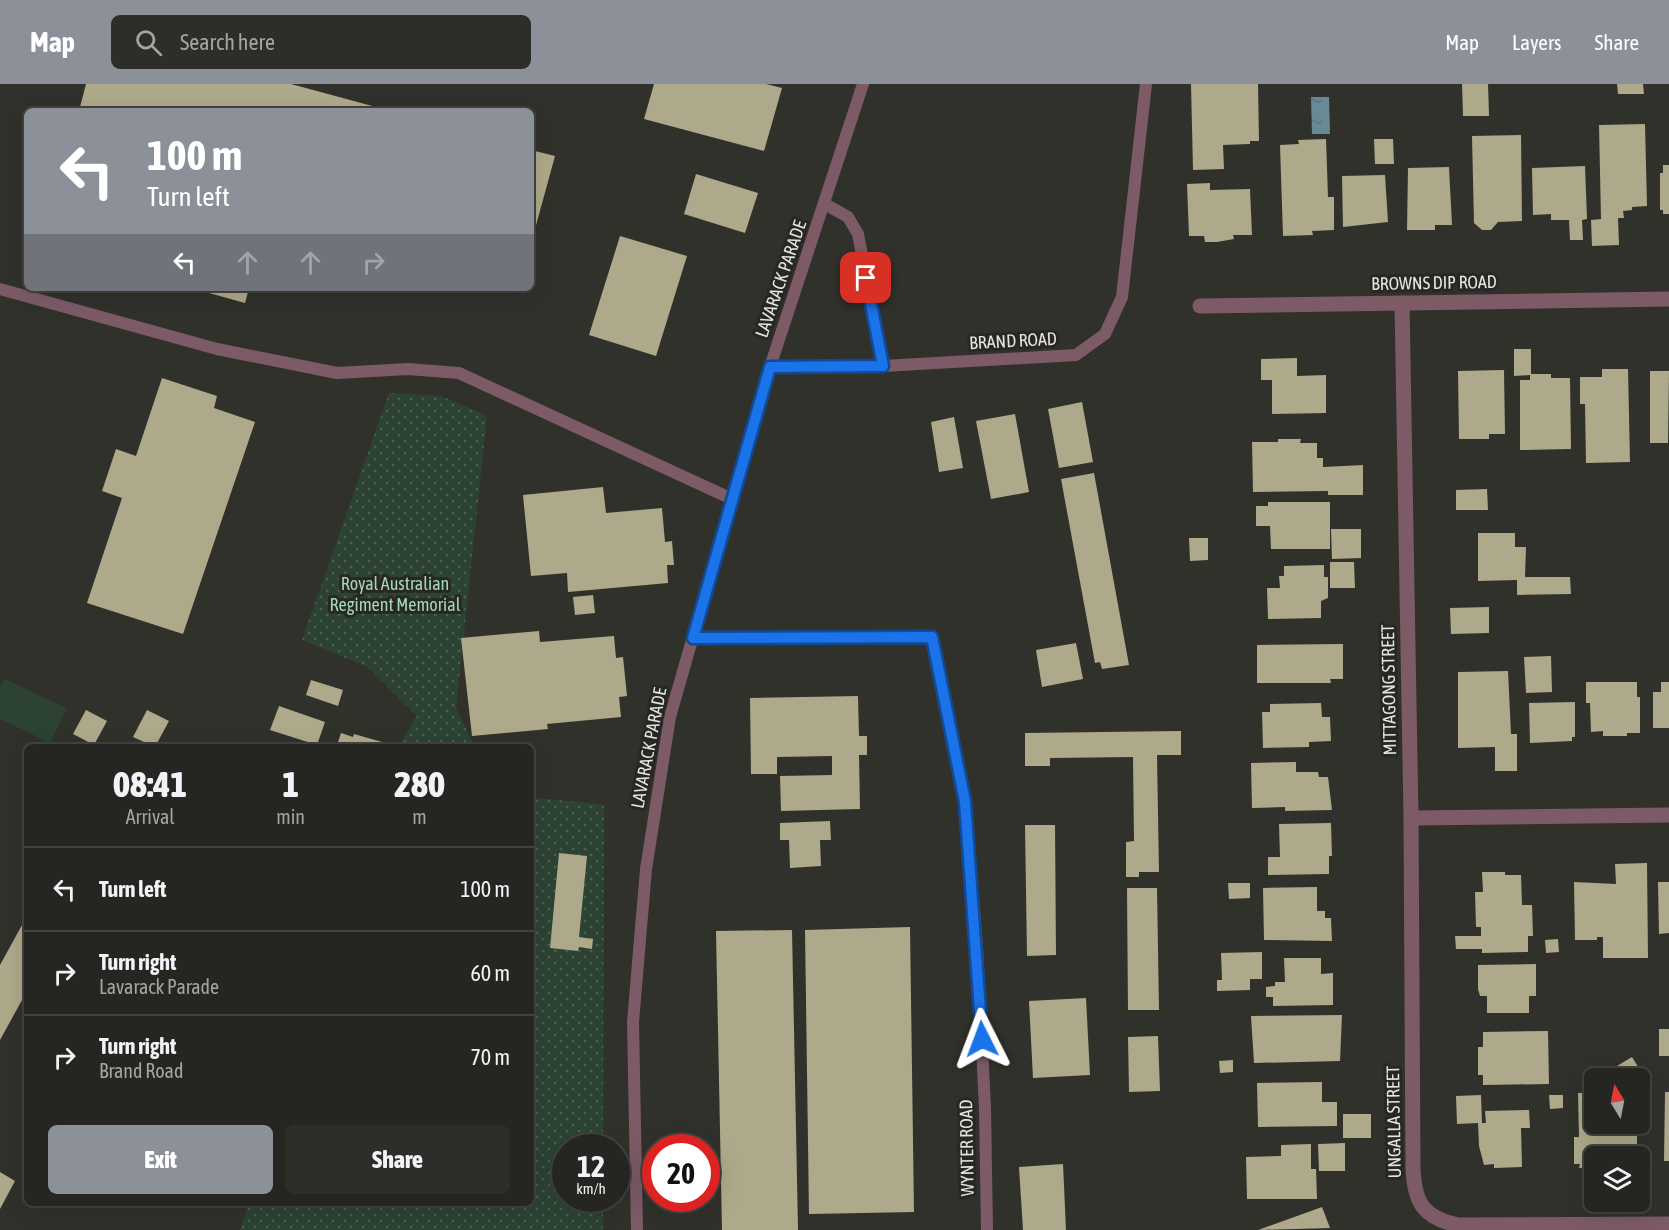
<!DOCTYPE html>
<html lang="en">
<head>
<meta charset="utf-8">
<style>
	:root { --surface:#252521; --page:#2d2d2a; --text:#f1f3f6; --muted:#a3a5a5; --line:#42423f; --accent:#8c9099 }
	body { margin:0; font-family:"Asap Condensed",sans-serif; background:var(--page); color:var(--text); height:100vh; display:flex; flex-direction:column; font-size:22px; white-space:nowrap }
	* { box-sizing:border-box; margin:0 }
	p { font-size:20px; color:var(--muted) }
	.icon { flex:none; width:33px; height:33px; fill:none; stroke:currentColor; stroke-width:2; stroke-linecap:round; stroke-linejoin:round }
	.map { position:relative; flex:1; overflow:hidden }
	.panel { position:absolute; left:24px; top:660px; width:510px; height:462px; display:flex; flex-direction:column; background:var(--surface); border-radius:9px; box-shadow:0 6px 24px #0002,0 0 0 2px var(--line) }
	.panel>* { flex:none }
	.banner { position:absolute; left:24px; top:24px; width:510px; height:183px; border-radius:9px; box-shadow:0 6px 24px #0002,0 0 0 2px var(--line); background:#8c9099; color:#fff; overflow:hidden }
	.needle { width:39px; rotate:350deg }
	.controls { position:absolute; left:1584px; top:984px; display:grid; gap:12px }
	.controls a { display:grid; place-items:center; width:66px; height:66px; border-radius:9px; background:var(--surface); box-shadow:0 6px 24px #0002,0 0 0 2px var(--line); font-size:30px }
	.speed { position:absolute; left:552px; top:1050px; display:flex; gap:12px; font-size:30px; font-weight:700; text-align:center }
	.speed>* { display:grid; place-content:center; width:78px; height:78px; border-radius:50%; background:var(--surface); box-shadow:0 6px 24px #0002,0 0 0 2px var(--line); line-height:1 }
	.speed small { font-size:15px; font-weight:400 }
	.speed .limit { border:9px solid #d22; background:#fff; color:#111 }
	.pin { position:absolute; display:grid; place-items:center; width:51px; height:51px; color:#fff; margin:-26px; border-radius:12px; box-shadow:0 3px 9px #0006 }
	.me { position:absolute; width:66px; margin:-33px; rotate:357deg; stroke-linejoin:round; filter:drop-shadow(0 0 4px #0008) }
	.turn { display:flex; align-items:center; gap:21px; height:126px; padding:0 24px; font-size:27px }
	.turn .icon { width:78px; height:78px; stroke-width:2.5 }
	.turn b { display:block; font-size:42px; line-height:51px }
	.lanes { display:flex; align-items:center; height:57px; padding:0 24px; background:#0003; justify-content:center; gap:30px; direction:ltr }
	.lanes .off { opacity:.35 }
	.eta { display:flex; justify-content:space-evenly; align-items:center; height:102px; text-align:center }
	.eta b { font-size:36px; font-weight:800; line-height:42px }
	.action { display:flex; gap:12px; margin-top:auto; padding:12px 24px }
	.action a { flex:1; height:69px; border-radius:9px; background:var(--accent); color:#fff; font-size:24px; font-weight:800; line-height:69px; text-align:center }
	.action a+a { background:var(--page); color:var(--text) }
	ul { padding:0; list-style:none }
	li { display:flex; align-items:center; gap:18px; height:84px; padding:0 24px; border-top:2px solid var(--line) }
	li div { flex:1 }
	li b { display:block; font-size:22px }
	li em { font-style:normal }
	header { display:flex; align-items:center; gap:36px; box-sizing:border-box; height:84px; padding:0 30px; background:var(--accent); color:#fff }
	header strong { font-size:28px }
	nav { display:flex; gap:33px; margin-inline-start:auto; font-size:21px }
	.search { width:420px; height:54px; background:var(--page); display:flex; align-items:center; gap:15px; box-sizing:border-box; padding:0 21px; border-radius:9px; color:var(--muted); font-size:22px }
	.map>svg:first-child { display:block }
	.green { fill:url(#green-dots) }
	.pitch { fill:#2c4334 }
	.water { fill:url(#water-ripples) }
	.building { fill:#aea98a }
	.lines { fill:none; stroke-linecap:round; stroke-linejoin:round }
	.lane { stroke:#7c5b67; stroke-width:12 }
	.street { stroke:#7c5b67; stroke-width:15 }
	.route-casing { stroke:#114b97; stroke-width:15 }
	.route { stroke:#1a73e8; stroke-width:10 }
	.labels { text-anchor:middle; stroke-width:6; stroke-linejoin:round; paint-order:stroke }
	.street-label { font-size:18px; fill:#e4e4e1; stroke:#282723 }
	.park-label { font-size:18px; fill:#a3d8b6; stroke:#282723 }
</style>
</head>
<body>
<header>
<strong>Map</strong>
<div class="search"><svg class="icon" aria-label="search" viewBox="0 0 24 24"><circle cx="10" cy="10" r="6"/><path d="M15 15l6 6"/></svg>Search here</div>
<nav><a>Map</a><a>Layers</a><a>Share</a></nav>
</header>
<div class="map">
<svg width="1669" height="1146" viewBox="0 0 1669 1146">
	<defs>
		<pattern id="green-dots" width="8" height="8" patternUnits="userSpaceOnUse" patternTransform="scale(1.5)"><rect width="8" height="8" fill="#2c4334"/><path d="M2 2h.1M6 6h.1" fill="none" stroke="#4a5e51" stroke-width="1.8" stroke-linecap="round"/></pattern>
		<pattern id="water-ripples" width="26" height="14" patternUnits="userSpaceOnUse" patternTransform="scale(1.5)"><rect width="26" height="14" fill="#678a96"/><path d="M2 4q2-2 4 0t4 0M15 11q2-2 4 0t4 0" fill="none" stroke="#5b7279"/></pattern>
	</defs>
	<rect width="100%" height="100%" fill="#31312c"/>
	<!-- green -->
	<g class="green">
		<path d="M389,309l52,3 46,20 -31,292 19,39h-77l19,-31 -49,-49 -66,-27z"/>
		<path d="M531,713l73,8 -1,342 -37,1v50l37,1v31h-363l9,-27h282z"/>
	</g>
	<!-- pitch -->
	<path class="pitch" d="M4,595l63,29 -17,35 -50,-24v-32z"/>
	<!-- water -->
	<path class="water" d="M1311,13h18l1,37h-18z"/>
	<!-- building -->
	<g class="building">
		<path d="M86,0h205l96,26 -308,1z"/>
		<path d="M654,0h112l16,4 -18,63 -120,-32z"/>
		<path d="M1191,0h67l1,57h-9v3l-27,1 1,24 -31,1z"/>
		<path d="M1462,0h26l1,32h-26z"/>
		<path d="M1617,0h26l1,10h-26z"/>
		<path d="M1645,40l2,82 -15,1v3l-9,1 1,7h-6l1,27 -27,1 -1,-26 10,-1 -2,-94z"/>
		<path d="M1521,51l1,86 -24,1 -7,8h-9l-8,-7 -2,-87z"/>
		<path d="M1326,55l2,58h6v33l-22,1 1,4 -30,1 -3,-91 19,-1 -1,-4z"/>
		<path d="M1374,55h19l1,25h-19z"/>
		<path d="M531,66l24,6 -23,84 -1,-1z"/>
		<path d="M1663,81h6v49h-6v-4h-3v-37h3z"/>
		<path d="M1585,82l2,53 -5,1 1,20h-13l-1,-20h-18v-6l-18,1 -1,-47z"/>
		<path d="M1449,83l3,58h-17v5h-28l1,-62z"/>
		<path d="M696,90l62,19 -13,40 -61,-19z"/>
		<path d="M1385,91l3,47 -45,5 -1,-51z"/>
		<path d="M1210,99v7l40,-1 2,46h-19l1,4 -17,3h-12l-1,-6h-15l-2,-52z"/>
		<path d="M620,152l67,20 -31,100 -67,-21z"/>
		<path d="M191,204h58l-4,15z"/>
		<path d="M1514,265h17v25h20v4h19l1,71 -51,1v-70h10v-5l-16,1z"/>
		<path d="M1297,274v18l29,-1v38l-54,1v-34h-11v-21z"/>
		<path d="M1602,285h26l2,93 -44,1 -1,-59h-5v-27h22z"/>
		<path d="M1504,286l1,64h-16v5h-30l-1,-68z"/>
		<path d="M1650,287h19l-1,72h-18z"/>
		<path d="M162,294l55,18 -3,12 41,14 -72,212 -96,-31 35,-105 -20,-7 14,-42 20,7z"/>
		<path d="M1082,318l11,60 -34,6 -11,-59z"/>
		<path d="M1015,330l14,78 -38,7 -15,-78z"/>
		<path d="M954,333l9,51 -24,4 -8,-50z"/>
		<path d="M1278,355h23l-1,4h17v15h6v9l40,-2v30h-35v-4l-75,1 -1,-50h26z"/>
		<path d="M1094,389l35,192 -27,4 -2,-7 -5,1 -34,-184z"/>
		<path d="M603,403l3,26 56,-5 3,34 7,-1 2,24h-7l1,18 -100,9 -1,-19 -36,3 -8,-81z"/>
		<path d="M1487,405l1,21h-32v-20z"/>
		<path d="M1268,418h62v47h-59l-1,-23h-14v-20h12z"/>
		<path d="M1331,445h30v29l-29,1z"/>
		<path d="M1478,449h37v14h11l-1,30h45l1,17 -54,1v-15l-39,1z"/>
		<path d="M1189,454h19v22l-18,1z"/>
		<path d="M1330,478h24l1,26h-25z"/>
		<path d="M1324,481v12h4v21l-7,3v17l-53,1 -1,-31h13l-1,-12h5v-10z"/>
		<path d="M593,511l2,18 -20,2 -2,-18z"/>
		<path d="M1489,523v26l-38,1 -1,-26z"/>
		<path d="M539,547l1,11 74,-6 2,22 7,-1 4,39 -8,1 2,20 -74,7 1,5 -76,7 -11,-98z"/>
		<path d="M1076,559l7,36 -41,8 -6,-37z"/>
		<path d="M1343,560v35h-13l1,4h-74v-38z"/>
		<path d="M1551,572l1,36 -26,1 -2,-36z"/>
		<path d="M1508,587l3,63h6v37h-22v-24l-37,1v-76z"/>
		<path d="M311,596l32,10 -5,16 -32,-11z"/>
		<path d="M1586,598h51v15h3v36h-13v3h-24v-5l-12,1 -1,-29h-4z"/>
		<path d="M1661,598h8v46h-16v-36h8z"/>
		<path d="M858,612l1,40h8v19h-8l1,54 -79,2 -1,-35 52,-1v-19l-55,1v17h-26l-1,-76z"/>
		<path d="M1575,618v35h-3v4l-42,2 -1,-40z"/>
		<path d="M1321,619l1,14h8l1,24 -22,1v5l-46,1 -1,-36h8v-8z"/>
		<path d="M279,622l46,16 -8,23 -47,-15z"/>
		<path d="M86,626l21,11 -13,24 -21,-11z"/>
		<path d="M147,626l22,11 -14,26 -22,-10z"/>
		<path d="M1181,647v24h-24l2,117h-20v5h-13v-35l8,-1 -1,-84 -83,1v8h-25v-33z"/>
		<path d="M341,649l12,4 1,-3 28,8 -1,5h-39l-5,-2z"/>
		<path d="M1296,678v10h22l1,5h9l4,33 -47,1v-4l-33,1 -1,-45z"/>
		<path d="M830,737l1,19h-11l1,26 -31,2 -1,-28h-9v-17z"/>
		<path d="M1331,739l1,33h-3v18l-61,1v-18h12l-1,-33z"/>
		<path d="M1025,741h30l1,130 -29,1z"/>
		<path d="M559,769l28,3 -8,81 14,2 -1,10 -13,-2 -1,4 -28,-3z"/>
		<path d="M1647,779l1,95h-45v-21h-6v3h-22l-1,-58 42,2 -1,-20z"/>
		<path d="M1482,788h23v3h16l1,30h10l1,31h-5v16l-46,1v-4h-26l-1,-13h26v-9h-5l-1,-35h8z"/>
		<path d="M1658,798h11v51l-10,1z"/>
		<path d="M1228,799h22v15l-21,1z"/>
		<path d="M1317,803v24h8v7h6l1,23 -68,-1 -1,-52z"/>
		<path d="M1127,804h30l2,122h-31z"/>
		<path d="M27,832v75l-27,49v-75z"/>
		<path d="M910,843l4,285 -105,2 -4,-284z"/>
		<path d="M792,846l6,300h-76l-6,-299z"/>
		<path d="M1558,855l1,13 -13,1 -1,-13z"/>
		<path d="M1262,868v27h-12v11l-33,1v-11h5l-1,-27z"/>
		<path d="M1284,874h37v16l12,-1v32l-60,1v-9h-7v-10l9,-1v-4h10z"/>
		<path d="M1536,880v32h-7v17h-42v-17h-7l-2,-7v-24z"/>
		<path d="M1086,914l4,77 -57,3 -4,-77z"/>
		<path d="M1342,931l-2,46 -86,2 -3,-47z"/>
		<rect x="1659" y="945" width="10" height="27"/>
		<path d="M1548,947l1,53 -66,1v-10h-5v-28h5v-15z"/>
		<path d="M1158,952l2,55 -31,1 -1,-55z"/>
		<path d="M1632,973l10,16 -10,5h-28l-2,-3z"/>
		<path d="M1233,976v12l-13,1 -1,-12z"/>
		<path d="M1322,998v20h15v24l-79,1 -1,-44z"/>
		<path d="M1665,1008h4v69h-5z"/>
		<path d="M1578,1009h16v31h43v32h-43v11l-15,1 1,-4h-6v-27h5z"/>
		<path d="M1481,1011l1,28h4l-1,-12 44,-1 1,18h-9l1,39 -28,1v-4l-10,1 -5,-19 -1,-23 -21,1 -1,-28z"/>
		<path d="M1549,1011h14v13l-13,1z"/>
		<rect x="1343" y="1030" width="28" height="24"/>
		<path d="M1345,1059v28h-26l-1,-27z"/>
		<path d="M1311,1060v25h5l1,30h-70l-1,-42 35,-1v-11z"/>
		<path d="M1063,1080l3,66h-43l-4,-63z"/>
		<path d="M0,1088l15,9 -15,28z"/>
		<path d="M1322,1123l8,21 -72,2z"/>
	</g>
	<g class="lines">
		<!-- lane -->
		<g class="lane">
			<path d="M825,120l23,13 10,17 25,132"/>
			<path d="M0,205l217,60 120,24 71,-4 51,4 273,126"/>
			<path d="M770,283l113,-1 193,-11 29,-21 17,-37 24,-213"/>
			<path d="M693,554l239,-1 33,165 12,144 8,162 2,122"/>
			<path d="M637,1146l-4,-208 13,-153 24,-152 100,-350 93,-283"/>
		</g>
		<!-- street -->
		<g class="street">
			<path d="M1402,219l9,515 258,-3"/>
			<path d="M1200,222l469,-7"/>
			<path d="M1411,734l2,349c1,35 10,51 45,58l211,-1"/>
		</g>
	</g>
	<g class="lines">
		<!-- route casing -->
		<g class="route-casing">
			<path id="route" d="M866,194l17,88 -113,1 -77,271 239,-1 33,165 17,237"/>
		</g>
		<!-- route -->
		<use href="#route" class="route"/>
	</g>
	<g class="labels">
		<!-- street labels -->
		<g class="street-label">
			<text transform="translate(781 195) rotate(-71)" y="6">LAVARACK PARADE</text>
			<text transform="translate(1434 199) rotate(-1)" y="6">BROWNS DIP ROAD</text>
			<text transform="translate(1013 257) rotate(-3)" y="6">BRAND ROAD</text>
			<text transform="translate(1389 606) rotate(-91)" y="6">MITTAGONG STREET</text>
			<text transform="translate(649 664) rotate(-79)" y="6">LAVARACK PARADE</text>
			<text transform="translate(1394 1038) rotate(-91)" y="6">UNGALLA STREET</text>
			<text transform="translate(967 1064) rotate(-91)" y="6">WYNTER ROAD</text>
		</g>
		<!-- park labels -->
		<g class="park-label">
			<text x="395" y="506">Royal Australian<tspan x="395" dy="21">Regiment Memorial</tspan></text>
		</g>
	</g>
</svg>
<div class="controls">
<a><svg class="needle" viewBox="-14 -14 28 28"><path d="M0-13l5 13h-10z" fill="#e53935"/><path d="M0 13l5-13h-10z" fill="#a3a5a5"/></svg></a>
<a><svg class="icon" aria-label="layers" viewBox="0 0 24 24"><path d="M12 4l9 5-9 5-9-5zM3 14l9 5 9-5"/></svg></a>
</div>
<div class="speed"><div>12<small>km/h</small></div><div class="limit">20</div></div>
<div class="pin" style="left:866px;top:194px;background:#d93025"><svg class="icon" aria-label="arrive" viewBox="0 0 24 24"><path d="M6 21V4h12l-3 4 3 4H6"/></svg></div>
<svg class="me" style="left:982px;top:955px" viewBox="-20 -20 40 40"><path d="M0-17L14 15 0 8-14 15z" fill="#1a73e8" stroke="#fff" stroke-width="4"/></svg>
<div class="banner">
<div class="turn"><svg class="icon" aria-label="left" viewBox="0 0 24 24"><path d="M17 20v-9H6M10 6l-5 5 5 5"/></svg><div><b>100 m</b>Turn left</div></div>
<div class="lanes"><svg class="icon" aria-label="left" viewBox="0 0 24 24"><path d="M17 20v-9H6M10 6l-5 5 5 5"/></svg><svg class="icon off" aria-label="ahead" viewBox="0 0 24 24"><path d="M12 20V5M6 11l6-6 6 6"/></svg><svg class="icon off" aria-label="ahead" viewBox="0 0 24 24"><path d="M12 20V5M6 11l6-6 6 6"/></svg><svg class="icon off" aria-label="right" viewBox="0 0 24 24"><path d="M7 20v-9h11M14 6l5 5-5 5"/></svg></div>
</div>
<section class="panel">
<div class="eta">
<div><b>08:41</b><p>Arrival</p></div>
<div><b>1</b><p>min</p></div>
<div><b>280</b><p>m</p></div>
</div>
<ul>
<li><svg class="icon" aria-label="left" viewBox="0 0 24 24"><path d="M17 20v-9H6M10 6l-5 5 5 5"/></svg><div><b>Turn left</b></div><em>100 m</em></li>
<li><svg class="icon" aria-label="right" viewBox="0 0 24 24"><path d="M7 20v-9h11M14 6l5 5-5 5"/></svg><div><b>Turn right</b><p>Lavarack Parade</p></div><em>60 m</em></li>
<li><svg class="icon" aria-label="right" viewBox="0 0 24 24"><path d="M7 20v-9h11M14 6l5 5-5 5"/></svg><div><b>Turn right</b><p>Brand Road</p></div><em>70 m</em></li>
</ul>
<div class="action"><a>Exit</a><a>Share</a></div>
</section>
</div>
</body>
</html>
